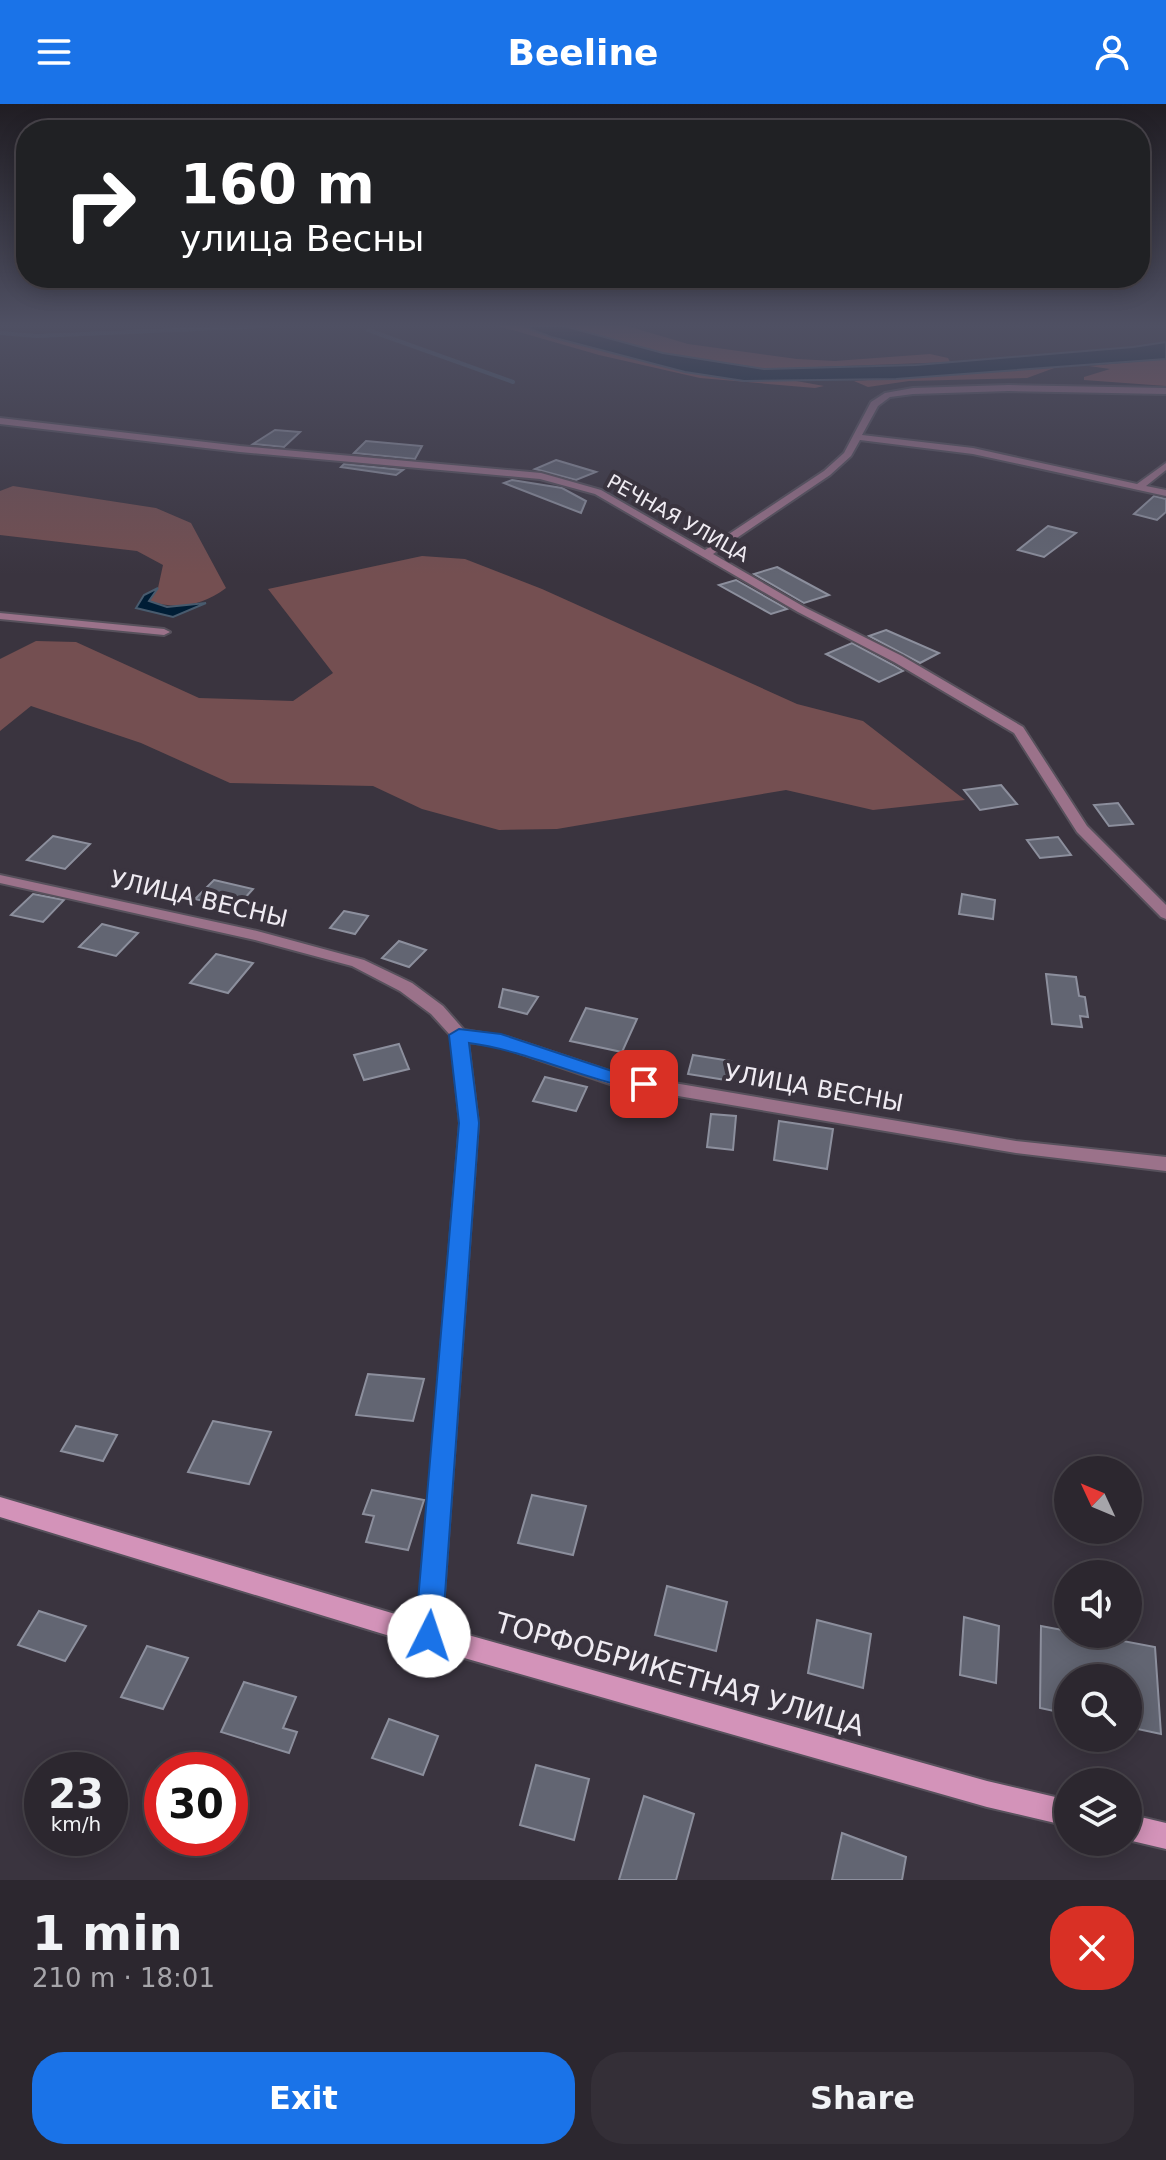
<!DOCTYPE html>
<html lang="en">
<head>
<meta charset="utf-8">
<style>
	:root { --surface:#2c272f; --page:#342f37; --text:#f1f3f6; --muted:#a6a5aa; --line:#48444b; --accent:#1a73e8 }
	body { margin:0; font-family:"DejaVu Sans",sans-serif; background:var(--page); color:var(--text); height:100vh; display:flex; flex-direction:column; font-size:30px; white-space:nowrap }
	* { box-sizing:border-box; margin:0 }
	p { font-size:26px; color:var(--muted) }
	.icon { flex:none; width:44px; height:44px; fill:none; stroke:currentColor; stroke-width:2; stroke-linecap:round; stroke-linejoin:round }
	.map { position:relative; height:1776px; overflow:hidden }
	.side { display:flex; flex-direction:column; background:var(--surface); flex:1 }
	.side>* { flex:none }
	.banner { position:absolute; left:16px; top:16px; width:1134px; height:168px; border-radius:32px; box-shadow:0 4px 20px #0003,0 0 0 2px var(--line); background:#202124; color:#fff; overflow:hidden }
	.needle { width:52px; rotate:314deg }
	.tools { position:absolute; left:1054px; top:1352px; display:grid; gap:16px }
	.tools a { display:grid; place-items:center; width:88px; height:88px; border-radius:50%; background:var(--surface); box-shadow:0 4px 20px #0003,0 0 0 2px var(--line); font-size:40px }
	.speed { position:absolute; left:24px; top:1648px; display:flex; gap:16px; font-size:40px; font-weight:700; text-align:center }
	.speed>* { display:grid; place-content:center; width:104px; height:104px; border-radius:50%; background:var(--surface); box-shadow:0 4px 20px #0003,0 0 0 2px var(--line); line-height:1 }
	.speed small { font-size:20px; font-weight:400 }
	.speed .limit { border:12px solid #d22; background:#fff; color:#111 }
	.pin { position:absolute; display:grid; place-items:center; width:68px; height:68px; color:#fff; margin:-34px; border-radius:16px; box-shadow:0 4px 12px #0006 }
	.me { position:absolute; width:88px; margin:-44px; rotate:4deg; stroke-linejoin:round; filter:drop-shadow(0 0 6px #0008) }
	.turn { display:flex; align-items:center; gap:28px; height:168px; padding:0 32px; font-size:36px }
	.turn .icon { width:104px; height:104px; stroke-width:2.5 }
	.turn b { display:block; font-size:56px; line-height:68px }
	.round { display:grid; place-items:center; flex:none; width:84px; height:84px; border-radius:32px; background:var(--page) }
	.overview { display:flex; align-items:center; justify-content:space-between; height:136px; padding:0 32px }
	h1 { font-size:48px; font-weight:800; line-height:60px }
	.action { display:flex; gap:16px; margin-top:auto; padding:16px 32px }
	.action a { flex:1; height:92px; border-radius:32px; background:var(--accent); color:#fff; font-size:32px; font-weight:800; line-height:92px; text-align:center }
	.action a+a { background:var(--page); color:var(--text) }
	header { display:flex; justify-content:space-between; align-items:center; height:104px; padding:0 32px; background:var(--accent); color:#fff; font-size:36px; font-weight:800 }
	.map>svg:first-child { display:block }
	.green { fill:#744f51 }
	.forest { fill:#8f575a }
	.water { fill:#001d35; stroke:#485b6e; stroke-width:2 }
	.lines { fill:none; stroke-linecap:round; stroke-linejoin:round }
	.stream { stroke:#485b6e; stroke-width:4 }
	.building { fill:#626572; stroke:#8c8f9d; stroke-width:2 }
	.street-casing { stroke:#57515c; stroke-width:4 }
	.secondary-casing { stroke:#57515c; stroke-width:4 }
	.street { fill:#9b728a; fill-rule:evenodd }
	.secondary { fill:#d393b9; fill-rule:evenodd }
	.route { fill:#1a73e8; stroke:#114b97; stroke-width:2 }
	.labels { text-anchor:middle; stroke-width:8; stroke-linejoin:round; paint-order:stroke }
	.far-street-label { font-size:20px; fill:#efebf2; stroke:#3a343f }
	.street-label { font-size:24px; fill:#efebf2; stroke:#3a343f }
	.near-street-label { font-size:28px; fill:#efebf2; stroke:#3a343f }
</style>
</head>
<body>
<header><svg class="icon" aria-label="menu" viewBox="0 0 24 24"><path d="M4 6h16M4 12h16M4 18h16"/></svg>Beeline<svg class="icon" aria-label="person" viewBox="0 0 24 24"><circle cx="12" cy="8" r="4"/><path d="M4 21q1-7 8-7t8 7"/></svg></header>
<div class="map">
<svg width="1166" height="1776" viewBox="0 0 1166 1776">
	<rect width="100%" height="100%" fill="#3a343f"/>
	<!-- green -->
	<g class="green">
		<path d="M13,382l143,22 35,15 35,65c-24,18 -49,22 -77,13l9,-13 5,-23 -26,-14 -137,-16v-44z"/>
		<path d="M422,452l43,3 77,30 255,115 66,17 102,79 -92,10 -87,-20 -229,39 -58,1 -77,-21 -49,-23 -143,-3 -89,-40 -110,-37 -31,25v-72l36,-18 40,1 123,56 94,3 40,-28 -65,-84z"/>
	</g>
	<!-- forest -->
	<g class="forest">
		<path d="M498,222h24l29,11 273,49 -9,2 -115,-10 -101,-23z"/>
		<path d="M564,222h63l61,18 109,15 38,2 95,-7 18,4 2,4 -186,7 -101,-16z"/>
		<path d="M1166,255v27l-82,-6v-3l26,-8 -21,-3z"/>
		<path d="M1057,263l-30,11 -118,3 -41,6 -14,-6z"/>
	</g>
	<!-- water -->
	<g class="water">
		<path d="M522,222h42l99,27 101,16 152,-4 217,-18 33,-5v17l-270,20 -152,2 -59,-9 -134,-35z"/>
		<path d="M158,484l-9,13 18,6 39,-4 -33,14 -37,-9 8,-13z"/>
	</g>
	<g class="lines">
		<!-- stream -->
		<g class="stream">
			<path d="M368,226l145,52"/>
			<path d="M0,229l37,3 230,-10"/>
		</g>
	</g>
	<!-- building -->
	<g class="building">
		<path d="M275,326l25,2 -16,15 -31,-3z"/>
		<path d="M366,337l56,5 -7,13 -61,-6z"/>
		<path d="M556,356l40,12 -20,8 -41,-11z"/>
		<path d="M344,360l59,6 -7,5 -55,-8z"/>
		<path d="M512,376l50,8 24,13 -5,12 -77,-30z"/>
		<path d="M1154,392l12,3v13l-9,8 -23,-6z"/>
		<path d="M1048,422l28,7 -32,24 -26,-7z"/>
		<path d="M777,463l52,28 -25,8 -50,-29z"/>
		<path d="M736,476l51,29 -16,5 -52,-29z"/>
		<path d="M886,526l53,23 -19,10 -51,-27z"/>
		<path d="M852,539l41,22 10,6 -24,11 -53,-28z"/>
		<path d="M1001,681l16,19 -37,6 -16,-20z"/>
		<path d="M1118,699l15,21 -24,2 -15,-21z"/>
		<path d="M53,732l37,8 -25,25 -38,-9z"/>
		<path d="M1058,733l13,18 -31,3 -13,-18z"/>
		<path d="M214,776l39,9 -18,20 -40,-10z"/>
		<path d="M33,790l31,6 -21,22 -32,-7z"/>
		<path d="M962,790l33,6 -2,19 -34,-5z"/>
		<path d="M344,807l24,5 -13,18 -25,-6z"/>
		<path d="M102,820l36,9 -22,23 -37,-9z"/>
		<path d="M399,837l27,9 -17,17 -27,-9z"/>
		<path d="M216,850l37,9 -25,30 -38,-10z"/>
		<path d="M1046,870l30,3 3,19 6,1 3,20 -8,-1 2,11 -30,-3z"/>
		<path d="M503,885l35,8 -11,17 -28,-7z"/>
		<path d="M586,904l51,11 -15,33 -52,-11z"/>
		<path d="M399,940l10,25 -45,11 -10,-25z"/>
		<path d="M693,951l38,6 -5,19 -38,-6z"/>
		<path d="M545,973l42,10 -11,24 -43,-10z"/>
		<path d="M711,1010l25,2 -3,34 -26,-3z"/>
		<path d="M779,1017l54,8 -6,40 -53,-9z"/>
		<path d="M368,1270l56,5 -11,42 -57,-6z"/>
		<path d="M213,1317l58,11 -22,52 -61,-12z"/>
		<path d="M76,1322l41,9 -14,26 -42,-10z"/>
		<path d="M372,1386l52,10 -16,50 -42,-8 8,-26 -11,-2z"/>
		<path d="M532,1391l54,11 -13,49 -55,-12z"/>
		<path d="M667,1482l60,16 -11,49 -61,-16z"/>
		<path d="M39,1507l47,15 -21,35 -47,-16z"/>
		<path d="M964,1513l35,9 -3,57 -36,-8z"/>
		<path d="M817,1516l54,14 -8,54 -55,-15z"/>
		<path d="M1041,1522l27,5v3h18l69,13 6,87 -33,-7v-49h-60v36l-28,-6z"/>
		<path d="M147,1542l41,12 -25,51 -42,-12z"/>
		<path d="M244,1578l52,15 -13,31 14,4 -8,21 -68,-21z"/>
		<path d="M389,1615l49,17 -15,39 -51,-17z"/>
		<path d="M536,1661l53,14 -15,61 -54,-15z"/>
		<path d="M644,1692l50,18 -18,66h-57z"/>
		<path d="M842,1729l64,24 -4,23h-70z"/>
	</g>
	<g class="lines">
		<!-- street casing -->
		<g class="street-casing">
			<g id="street">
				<path d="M1009,281l157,3v6l-157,-3 -96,3 -23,3 -12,9 -16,29 111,13 164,36 29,-21v7l-20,16 20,4v6l-193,-42 -113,-14 -9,16 -21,19 -117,79 93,54 96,48 121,71 64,99 79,79v14l-5,-2 -84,-85 -63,-99 -120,-71 -96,-50 -203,-118 -55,-15 -300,-27 -240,-28v-6l240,28 301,27 60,17 104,60 119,-79 20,-18 27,-51 14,-9 28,-5z"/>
				<path d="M0,509l164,16 6,3 -6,3 -164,-16z"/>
				<path d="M0,771l257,56 107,29 48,23 31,23 21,24 43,7 108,36 401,68 150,16v14l-150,-18 -403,-68 -114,-39 -31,-4 10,81 -37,513 -3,8 -9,4 -9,-4 -3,-8 43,-513 -9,-87 -20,-22 -31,-23 -48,-25 -97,-26 -255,-57z"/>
			</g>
		</g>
		<!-- secondary casing -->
		<g class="secondary-casing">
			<g id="secondary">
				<path d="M0,1393l429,127 558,157 81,19v26l-81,-19 -558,-159 -429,-131z"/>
				<path d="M1128,1710l38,9v26l-38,-9z"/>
			</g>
		</g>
		<!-- street -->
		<use href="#street" class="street"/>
		<!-- secondary -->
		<use href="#secondary" class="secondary"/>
	</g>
	<!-- sky -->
	<linearGradient id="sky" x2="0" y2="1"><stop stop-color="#201d23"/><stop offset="0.47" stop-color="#4f5063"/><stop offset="1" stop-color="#4f5063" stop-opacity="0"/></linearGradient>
	<rect width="1166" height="471" fill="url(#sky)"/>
	<!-- route -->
	<path class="route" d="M459,925l42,5 114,38 36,7 3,5 -10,7c-60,-11 -115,-40 -175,-48l10,80 -37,513 -4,9 -9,4 -10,-4 -4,-9 44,-513 -10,-88z"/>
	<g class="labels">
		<!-- far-street labels -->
		<g class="far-street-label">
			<text transform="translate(678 414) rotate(29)" y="7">РЕЧНАЯ УЛИЦА</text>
		</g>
		<!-- street labels -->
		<g class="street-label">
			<text transform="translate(199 795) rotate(13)" y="8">УЛИЦА ВЕСНЫ</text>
			<text transform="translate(814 984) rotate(10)" y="8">УЛИЦА ВЕСНЫ</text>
		</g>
		<!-- near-street labels -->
		<g class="near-street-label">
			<text transform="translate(680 1570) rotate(16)" y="10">ТОРФОБРИКЕТНАЯ УЛИЦА</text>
		</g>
	</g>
</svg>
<div class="tools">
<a><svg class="needle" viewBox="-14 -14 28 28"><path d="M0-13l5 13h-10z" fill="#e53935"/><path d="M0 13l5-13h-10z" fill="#a6a5aa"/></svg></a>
<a><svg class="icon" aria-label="sound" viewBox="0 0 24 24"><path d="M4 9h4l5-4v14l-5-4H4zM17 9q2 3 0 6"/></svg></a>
<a><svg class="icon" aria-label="search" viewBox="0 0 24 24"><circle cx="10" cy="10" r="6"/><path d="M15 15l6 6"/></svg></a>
<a><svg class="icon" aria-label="layers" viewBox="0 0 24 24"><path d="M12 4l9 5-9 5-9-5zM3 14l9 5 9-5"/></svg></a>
</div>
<div class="speed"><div>23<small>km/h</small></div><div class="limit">30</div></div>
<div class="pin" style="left:644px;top:980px;background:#d93025"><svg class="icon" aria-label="arrive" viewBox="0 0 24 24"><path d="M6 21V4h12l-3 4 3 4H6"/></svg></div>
<svg class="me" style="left:429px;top:1532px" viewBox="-20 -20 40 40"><circle r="19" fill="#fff"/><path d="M0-13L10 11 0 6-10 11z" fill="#1a73e8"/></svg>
<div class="banner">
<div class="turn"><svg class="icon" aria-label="right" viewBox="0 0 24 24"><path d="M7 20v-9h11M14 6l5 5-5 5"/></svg><div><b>160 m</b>улица Весны</div></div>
</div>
</div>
<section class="side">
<div class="overview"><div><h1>1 min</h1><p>210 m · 18:01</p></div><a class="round" style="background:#d93025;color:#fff"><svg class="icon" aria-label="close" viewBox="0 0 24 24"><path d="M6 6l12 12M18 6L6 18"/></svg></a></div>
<div class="action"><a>Exit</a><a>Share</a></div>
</section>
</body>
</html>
